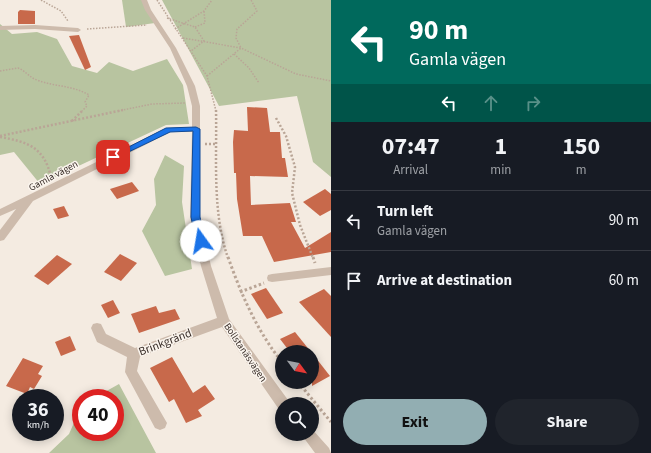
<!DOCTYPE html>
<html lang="en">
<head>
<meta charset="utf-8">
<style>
	:root { --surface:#171b24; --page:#20242c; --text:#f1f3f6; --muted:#9ea1a6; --line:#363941; --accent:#92aeb2 }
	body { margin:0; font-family:"Source Sans 3",sans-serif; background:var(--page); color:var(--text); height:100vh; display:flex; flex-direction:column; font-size:15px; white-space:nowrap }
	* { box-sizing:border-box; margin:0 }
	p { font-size:13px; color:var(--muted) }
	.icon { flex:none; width:22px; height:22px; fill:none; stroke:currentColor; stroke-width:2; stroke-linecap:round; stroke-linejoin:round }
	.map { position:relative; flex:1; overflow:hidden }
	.details { display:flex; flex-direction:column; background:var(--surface); width:320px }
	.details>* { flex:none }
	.hud { background:#00695c; color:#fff; overflow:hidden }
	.needle { width:26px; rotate:122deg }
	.fabs { position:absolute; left:275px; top:345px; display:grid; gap:8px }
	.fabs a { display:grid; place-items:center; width:44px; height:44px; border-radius:50%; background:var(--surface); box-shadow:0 2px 10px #0003; font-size:20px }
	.speed { position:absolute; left:12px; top:389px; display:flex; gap:8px; font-size:20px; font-weight:700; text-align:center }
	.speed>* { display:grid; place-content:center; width:52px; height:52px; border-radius:50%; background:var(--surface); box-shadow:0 2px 10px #0003; line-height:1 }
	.speed small { font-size:10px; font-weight:400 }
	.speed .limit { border:6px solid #d22; background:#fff; color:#111 }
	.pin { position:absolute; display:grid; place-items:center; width:34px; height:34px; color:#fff; margin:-17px; border-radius:8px; box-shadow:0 2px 6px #0006 }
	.me { position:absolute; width:44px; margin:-22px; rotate:347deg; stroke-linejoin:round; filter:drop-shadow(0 0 3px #0008) }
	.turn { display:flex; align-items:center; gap:14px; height:84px; padding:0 12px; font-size:18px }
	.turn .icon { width:52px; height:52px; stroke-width:2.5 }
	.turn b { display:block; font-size:28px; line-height:34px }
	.lanes { display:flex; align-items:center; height:38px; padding:0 12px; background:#0003; justify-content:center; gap:20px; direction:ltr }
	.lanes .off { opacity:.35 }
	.eta { display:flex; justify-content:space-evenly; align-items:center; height:68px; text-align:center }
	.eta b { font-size:24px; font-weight:700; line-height:28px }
	.primary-button { display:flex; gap:8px; margin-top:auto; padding:8px 12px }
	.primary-button a { flex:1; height:46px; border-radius:24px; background:var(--accent); color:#111; font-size:16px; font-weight:700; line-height:46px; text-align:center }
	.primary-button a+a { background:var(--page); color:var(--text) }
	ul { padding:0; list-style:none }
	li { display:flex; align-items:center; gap:12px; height:60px; padding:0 12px; border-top:1px solid var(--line) }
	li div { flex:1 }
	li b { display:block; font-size:15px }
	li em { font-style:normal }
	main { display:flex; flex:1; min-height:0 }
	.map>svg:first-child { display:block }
	.green { fill:#b8c4a0 }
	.building { fill:#c8694b }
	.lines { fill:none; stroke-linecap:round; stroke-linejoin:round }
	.path-far2 { stroke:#b9a596; stroke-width:1.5; stroke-dasharray:1.5 1.5; stroke-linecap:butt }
	.path-far1 { stroke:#b9a596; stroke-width:2.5; stroke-dasharray:2 2; stroke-linecap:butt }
	.path { stroke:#b9a596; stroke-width:3; stroke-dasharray:2.5 2.5; stroke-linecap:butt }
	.minor { fill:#cdbbac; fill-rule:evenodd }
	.route { fill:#1a73e8; stroke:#114b97 }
	.labels { text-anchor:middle; stroke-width:3; stroke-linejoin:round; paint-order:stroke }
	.street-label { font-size:10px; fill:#3b302b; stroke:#fbf5ee }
	.near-street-label { font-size:12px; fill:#3b302b; stroke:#fbf5ee }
</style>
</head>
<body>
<main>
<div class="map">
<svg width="331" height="453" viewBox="0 0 331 453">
	<rect width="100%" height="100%" fill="#f4ebe1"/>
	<!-- green -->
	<g class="green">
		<path d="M122,0h20l13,23 -29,4z"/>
		<path d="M162,0h169v177l-18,-15 -16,-66 -78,10z"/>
		<path d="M0,24l12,10 25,-2 20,7 15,27 25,7 12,-11 24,9 34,-12 16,26 6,39 -23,1 -126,59 -26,-32 -14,3z"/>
		<path d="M165,155l19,11 -2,36 10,67 -27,7 -23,-45 14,-26 -2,-26z"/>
		<path d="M119,384l37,69h-107l20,-19 12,-27v25h34v-34h-21z"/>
	</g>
	<!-- building -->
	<g class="building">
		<path d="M20,10l15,1v13h-17v-12z"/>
		<path d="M79,35l12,32 -6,3 -16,-34z"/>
		<path d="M247,107l20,1 3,24h10l2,26h3l3,19 -38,-1 1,29 39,-2 6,19h-5l14,26 26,-16v20l-57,10 -12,-26h-19l-6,-37 -1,-26h-2l-1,-31 1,-12 14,1z"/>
		<path d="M132,182l7,9 -22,8 -7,-10z"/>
		<path d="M325,189l6,5v16l-11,6 -17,-14z"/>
		<path d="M64,206l5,10 -11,3 -5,-10z"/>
		<path d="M120,254l17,9 -16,18 -17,-9z"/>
		<path d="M57,255l15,9 -24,21 -14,-9z"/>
		<path d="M266,288l17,25 -16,6 -16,-25z"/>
		<path d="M324,289l7,7v41l-32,-35z"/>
		<path d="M113,300l7,13 -12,5 -7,-13z"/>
		<path d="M156,306l3,7 16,-4 5,10 -41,14 -8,-19z"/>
		<path d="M295,332l16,20h-21l-10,-13z"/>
		<path d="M70,336l6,14 -15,6 -6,-14z"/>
		<path d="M312,353l18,23 -18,10z"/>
		<path d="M172,357l21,36 12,-8 10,14 -17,11 4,6 -16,7 -12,-24 -5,3 -19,-34z"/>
		<path d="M23,358l20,8 -5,8 4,2 -8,13 -4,-2 -3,7 -21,-8z"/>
	</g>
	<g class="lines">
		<!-- path-far2 -->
		<g class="path-far2">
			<path d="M41,0l20,11 7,10"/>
			<path d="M157,0l50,76 9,35"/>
			<path d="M167,18l28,9 9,14 -13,10"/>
			<path d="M195,27l10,-4 -1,-12"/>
			<path d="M87,29l60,-4"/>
			<path d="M175,29l29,-18 8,-11"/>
			<path d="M183,38l58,10 55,26 35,7"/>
			<path d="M234,54l15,14 10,15"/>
			<path d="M0,71l18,-3c8,3 12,10 19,12 18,7 35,5 52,15l-4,7 2,4 -5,5"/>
			<path d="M207,76l34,-28 -5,-10 1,-9 20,-18 -6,-11"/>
			<path d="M118,111l34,-7 33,-1"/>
		</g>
		<!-- path-far1 -->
		<g class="path-far1">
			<path d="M216,110c1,49 -4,102 12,148"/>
			<path d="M276,118l10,18 9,31 -3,26 8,32 13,33"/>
			<path d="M72,121l11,-11"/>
			<path d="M0,136l123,-26"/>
			<path d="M0,137c28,5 44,10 51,40"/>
			<path d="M205,144h12"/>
		</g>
		<!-- path -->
		<g class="path">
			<path d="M228,257c13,37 29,74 54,105"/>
			<path d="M313,257l2,6"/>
			<path d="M240,292l24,-9"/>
			<path d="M298,382l33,40"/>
		</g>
		<!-- minor -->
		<g class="minor">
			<path d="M141,0h6l4,10 25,38 19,38 5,20v111l11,49 18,53 59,81 2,4h-8v6l-4,-2 -56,-81 -82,30 -3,14 30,52 -2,5 -5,2 -5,-2 -30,-56 2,-15 -30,-15 -6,-14 2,-4 4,-1 4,1 5,10 29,14 82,-30 -16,-52 -11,-49 2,-85h-21l-138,69 -29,39 -4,1v-11l16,-21 -16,7v-7l166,-81 26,-1v-21l-5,-20 -17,-38 -25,-38z"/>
			<path d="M35,25l43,3 3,2 -3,2 -43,-3 -35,1v-4z"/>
			<path d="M331,267v8l-59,7 -4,-1 -1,-3 1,-3 4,-1z"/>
			<path d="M312,429l17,19 2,5h-16l-14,-19h11z"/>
		</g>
	</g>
	<!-- route -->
	<path class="route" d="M196,127l4,2v88l5,24 -4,4 -5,-4 -5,-24 2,-86 -23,1 -54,26h-6l-1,-1 57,-29z"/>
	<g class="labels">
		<!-- street labels -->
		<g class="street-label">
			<text transform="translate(53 175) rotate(-28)" y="4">Gamla vägen</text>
			<text transform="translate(246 352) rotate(56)" y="4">Bollstanäsvägen</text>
		</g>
		<!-- near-street labels -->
		<g class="near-street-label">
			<text transform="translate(165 342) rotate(-21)" y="4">Brinkgränd</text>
		</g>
	</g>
</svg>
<div class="fabs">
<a><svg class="needle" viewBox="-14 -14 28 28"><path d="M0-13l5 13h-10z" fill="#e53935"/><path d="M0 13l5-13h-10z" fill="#9ea1a6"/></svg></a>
<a><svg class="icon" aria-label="search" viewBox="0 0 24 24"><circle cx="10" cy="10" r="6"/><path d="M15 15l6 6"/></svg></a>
</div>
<div class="speed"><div>36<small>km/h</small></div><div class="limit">40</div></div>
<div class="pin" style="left:113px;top:157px;background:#d93025"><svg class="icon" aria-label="arrive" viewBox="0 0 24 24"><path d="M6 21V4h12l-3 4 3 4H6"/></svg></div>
<svg class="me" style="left:201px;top:241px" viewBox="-20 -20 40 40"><circle r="19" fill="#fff"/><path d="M0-13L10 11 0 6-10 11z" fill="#1a73e8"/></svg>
</div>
<section class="details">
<div class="hud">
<div class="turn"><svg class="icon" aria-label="left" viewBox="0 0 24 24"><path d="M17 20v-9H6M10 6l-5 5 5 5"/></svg><div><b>90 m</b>Gamla vägen</div></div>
<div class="lanes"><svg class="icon" aria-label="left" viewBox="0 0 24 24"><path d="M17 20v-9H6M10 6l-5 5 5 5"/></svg><svg class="icon off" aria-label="ahead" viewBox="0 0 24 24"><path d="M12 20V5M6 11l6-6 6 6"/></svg><svg class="icon off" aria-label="right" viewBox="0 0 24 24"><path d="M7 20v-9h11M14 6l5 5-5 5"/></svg></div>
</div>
<div class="eta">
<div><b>07:47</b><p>Arrival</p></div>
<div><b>1</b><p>min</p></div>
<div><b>150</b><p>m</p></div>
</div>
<ul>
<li><svg class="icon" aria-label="left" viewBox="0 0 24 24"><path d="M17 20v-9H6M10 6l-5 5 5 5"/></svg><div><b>Turn left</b><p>Gamla vägen</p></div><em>90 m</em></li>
<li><svg class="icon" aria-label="arrive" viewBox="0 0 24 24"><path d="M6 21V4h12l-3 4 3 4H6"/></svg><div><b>Arrive at destination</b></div><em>60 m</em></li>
</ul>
<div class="primary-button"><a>Exit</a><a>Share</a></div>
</section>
</main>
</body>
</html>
